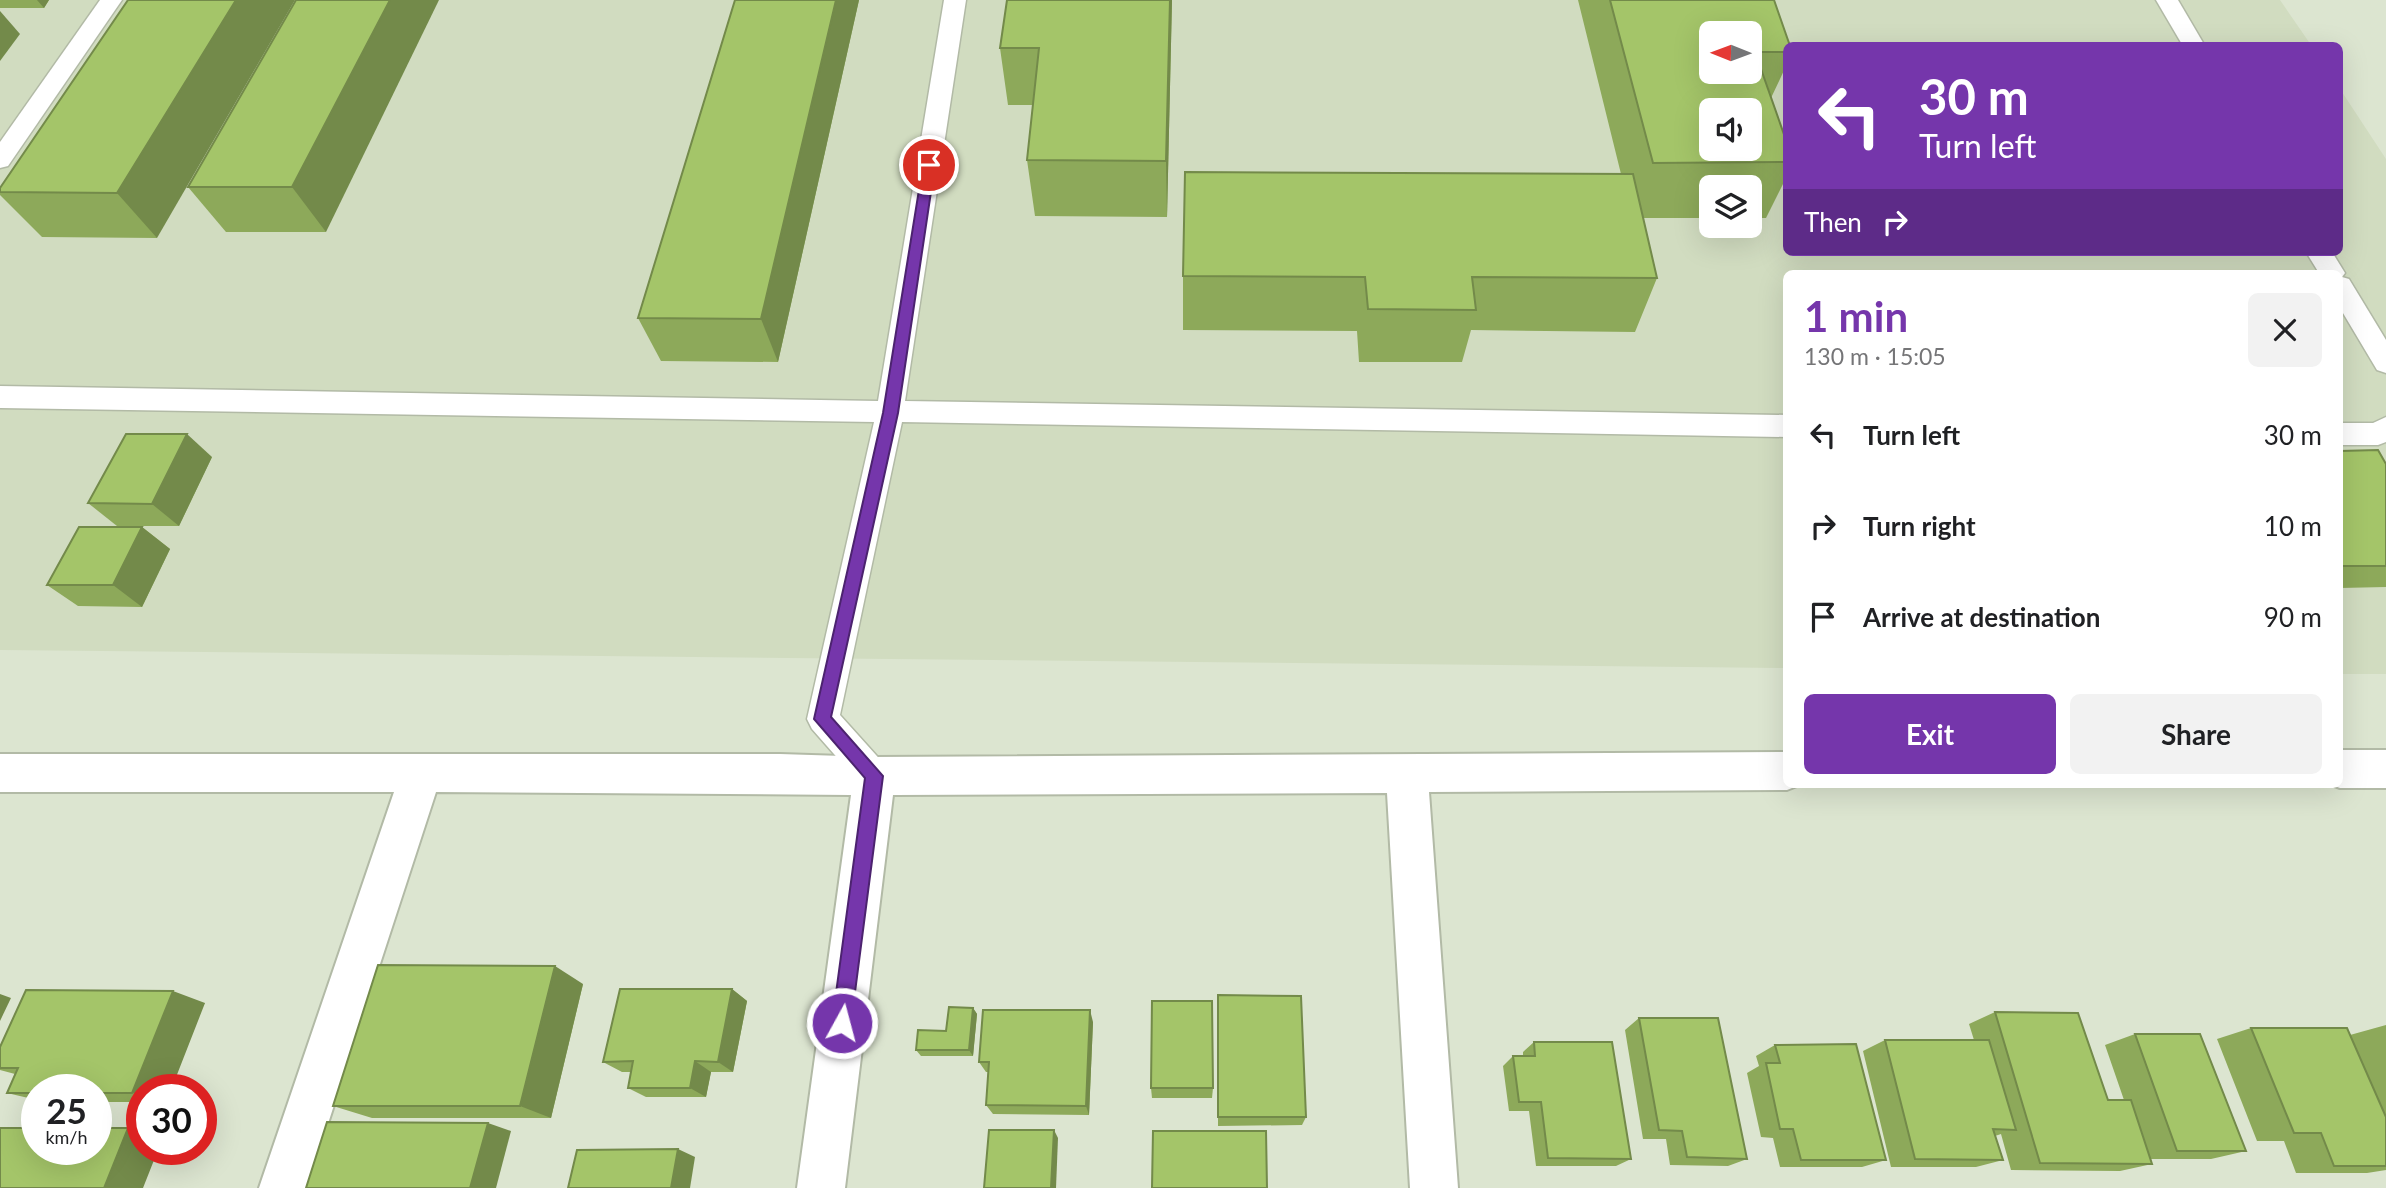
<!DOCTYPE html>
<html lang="en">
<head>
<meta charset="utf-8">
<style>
	:root { --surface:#fff; --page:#f2f2f2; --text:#202124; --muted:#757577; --accent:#7536ab }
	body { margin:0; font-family:Lato,sans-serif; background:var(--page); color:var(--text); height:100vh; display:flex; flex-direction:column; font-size:26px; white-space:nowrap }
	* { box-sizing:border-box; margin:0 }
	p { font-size:23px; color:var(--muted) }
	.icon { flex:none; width:38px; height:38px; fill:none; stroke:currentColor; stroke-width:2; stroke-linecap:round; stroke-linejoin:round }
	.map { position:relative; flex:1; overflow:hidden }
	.side { position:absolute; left:1783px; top:270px; width:560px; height:518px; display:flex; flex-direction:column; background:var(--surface); border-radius:10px; box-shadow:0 7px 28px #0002 }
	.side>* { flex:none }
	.top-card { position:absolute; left:1783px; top:42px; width:560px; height:214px; border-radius:10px; box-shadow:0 7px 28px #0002; background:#7536ab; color:#fff; overflow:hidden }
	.needle { width:46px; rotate:271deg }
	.buttons { position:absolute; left:1699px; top:21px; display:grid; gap:14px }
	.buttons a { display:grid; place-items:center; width:63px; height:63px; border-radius:10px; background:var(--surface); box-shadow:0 7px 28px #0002; font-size:35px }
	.speed { position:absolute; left:21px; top:1074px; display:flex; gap:14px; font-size:35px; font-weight:700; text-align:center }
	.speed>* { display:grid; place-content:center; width:91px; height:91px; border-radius:50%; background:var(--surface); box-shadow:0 7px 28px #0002; line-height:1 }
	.speed small { font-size:18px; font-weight:400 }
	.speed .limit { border:10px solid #d22; background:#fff; color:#111 }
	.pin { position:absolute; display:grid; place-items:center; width:60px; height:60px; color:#fff; margin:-30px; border:4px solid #fff; border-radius:50%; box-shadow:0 2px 7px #0007 }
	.me { position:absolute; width:77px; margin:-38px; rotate:7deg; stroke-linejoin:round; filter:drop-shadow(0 0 5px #0008) }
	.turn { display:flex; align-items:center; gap:24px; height:147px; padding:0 21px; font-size:32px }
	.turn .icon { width:91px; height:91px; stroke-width:2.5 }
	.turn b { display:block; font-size:49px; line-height:60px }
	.then { display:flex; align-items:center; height:66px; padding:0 21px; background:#0003; gap:14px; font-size:26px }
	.round { display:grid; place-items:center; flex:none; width:74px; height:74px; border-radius:10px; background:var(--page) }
	.head { display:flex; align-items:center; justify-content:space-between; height:119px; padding:0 21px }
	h1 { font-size:42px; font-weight:700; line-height:52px; color:var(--accent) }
	.action { display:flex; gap:14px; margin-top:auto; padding:14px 21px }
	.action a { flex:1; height:80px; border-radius:10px; background:var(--accent); color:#fff; font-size:28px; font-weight:700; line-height:80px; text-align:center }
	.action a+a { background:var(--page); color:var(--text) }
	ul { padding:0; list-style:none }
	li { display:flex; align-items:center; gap:21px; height:91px; padding:0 21px }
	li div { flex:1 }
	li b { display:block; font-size:26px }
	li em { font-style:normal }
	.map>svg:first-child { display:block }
	.built { fill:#d1dcc0; fill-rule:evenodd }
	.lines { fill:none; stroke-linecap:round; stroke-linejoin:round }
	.lane-casing { stroke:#b2baa6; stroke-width:3 }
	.street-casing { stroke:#b2baa6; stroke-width:4 }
	.lane { fill:#fff; fill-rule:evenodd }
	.street { fill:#fff; fill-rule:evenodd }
	.wall { fill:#8da95a }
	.shaded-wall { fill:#738a4a }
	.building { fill:#a4c569; stroke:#738a4a; stroke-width:2; fill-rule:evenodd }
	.route { fill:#7536ab; stroke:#4c236f; stroke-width:2 }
</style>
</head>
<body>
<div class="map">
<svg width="2386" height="1188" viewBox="0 0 2386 1188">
	<rect width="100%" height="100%" fill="#dce5d0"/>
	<!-- built -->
	<path class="built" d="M0,0h2280l31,45 -524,1v206h553v-163l46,70v515h-46v-401h-553v395l-1787,-18zM1712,33h38v39h-38zM1712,110h38v39h-38zM1712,187h38v39h-38z"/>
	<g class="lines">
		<!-- lane casing -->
		<g class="lane-casing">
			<g id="lane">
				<path d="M100,0h22l-114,166 -8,2v-26z"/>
				<path d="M944,0h22l-61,401 882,14v22l-885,-15 -62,293 45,50 5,11 -5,11 -11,4 -11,-4 -51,-58 -5,-10 67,-297 -874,-14v-22l878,15z"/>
				<path d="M2156,0h22l27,46h-22z"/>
				<path d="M2306,252h26l13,21 -3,4 7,2 37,61v33l-9,-3 -37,-62v-35h-21z"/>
				<path d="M2386,417v25l-8,3h-38v-22h33z"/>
			</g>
		</g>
		<!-- street casing -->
		<g class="street-casing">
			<g id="street">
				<path d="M2340,750h46v38h-46l-11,-4h11z"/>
				<path d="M1787,752v32h15l-15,6 -358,2 29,396h-48l-23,-395 -494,2 -48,393h-48l54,-393 -415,-3 -129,396h-48l135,-396h-394v-38h780l94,3z"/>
			</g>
		</g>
		<!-- lane -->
		<use href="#lane" class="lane"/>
		<!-- street -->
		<use href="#street" class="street"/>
	</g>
	<!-- wall -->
	<g class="wall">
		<path d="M0,0h49l-5,8h-44z"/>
		<path d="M128,0l29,238 -115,-1 -42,-42v-7z"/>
		<path d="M296,0l30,232h-100l-38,-45z"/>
		<path d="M735,0h124l-81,362 -117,-1 -23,-43z"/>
		<path d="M1007,0h165l-5,217 -132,-1 -8,-56 6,-55h-25l-8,-57z"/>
		<path d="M1578,0h196l13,46v18l-16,34 16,45v33l-21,42h-16v-31h-38v31h-69l14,60 -22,54 -164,-2 -9,32h-103l-2,-31 -174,-1v-54l438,-102z"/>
		<path d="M2340,451l46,13v123l-46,1z"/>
		<path d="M212,457l-33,69h-62l-29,-23z"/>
		<path d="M142,527l28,22 -28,58 -64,-1 -31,-21z"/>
		<path d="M583,984l-32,134h-179l-39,-12z"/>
		<path d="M732,989l15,12 -14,71h-22l-5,25h-60l-18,-9 3,-16h-9l-19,-10z"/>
		<path d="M1218,995l88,122 -4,8 -84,1z"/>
		<path d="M205,1003l-63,87v12h-46v-12h-59v10l-30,-7 8,-19 -15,-4v-23z"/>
		<path d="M973,1008l4,6 -4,42h-52l-5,-6 30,-19z"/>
		<path d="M1995,1012l113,88h16l-19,-55 30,-11 111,117 -35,8h-60l1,5 -32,7 -109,-1 -10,-36 -6,2 8,24 -27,7h-85l-28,-116 22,-11h89l-5,-16z"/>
		<path d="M1639,1018l108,141 -19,7 -58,-1 -4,-26h-23l-18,-109z"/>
		<path d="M1093,1022l-4,93 -96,-1 -7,-9 2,-33h-2l-7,-10z"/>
		<path d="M2386,1025v145l-19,3h-71l-12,-32h-27l-40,-102 34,-11 99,7z"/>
		<path d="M1534,1042l97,117 -15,7h-80l-7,-55h-20l-6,-45 10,-10h10v-4z"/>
		<path d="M1775,1045l111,115 -24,7h-82l-7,-29 -12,-1 -14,-64 12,-7 -3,-10z"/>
		<path d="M1151,1088h62l-1,10h-60z"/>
	</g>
	<!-- shaded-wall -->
	<g class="shaded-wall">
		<path d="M37,0h12l-5,8z"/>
		<path d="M236,0h59l-138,238 -40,-45z"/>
		<path d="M390,0h49l-113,232 -34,-45z"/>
		<path d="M836,0h23l-81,362 -17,-43z"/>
		<path d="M1170,0h2l-5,217 -1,-56z"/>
		<path d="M0,11l20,23 -20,27z"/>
		<path d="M187,434l25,23 -33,69 -27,-22z"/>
		<path d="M142,527l28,22 -28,58 -29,-22z"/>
		<path d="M555,966l28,18 -32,134 -31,-12z"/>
		<path d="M732,989l15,12 -14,71 -15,-10z"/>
		<path d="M173,991l32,12 -34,87h-29v5l-10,-2z"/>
		<path d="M0,994l11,4 -11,23z"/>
		<path d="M973,1008l4,6 -4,42 -4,-6z"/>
		<path d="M1090,1010l3,12 -4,93 -3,-9z"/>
		<path d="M695,1061l16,11 -5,25 -16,-9z"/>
		<path d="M488,1123l23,8 -15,57h-26z"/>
		<path d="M128,1128l14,3v19h16l-15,38h-39z"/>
		<path d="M1054,1130l4,8 -2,50h-5z"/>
		<path d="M678,1149l17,8 -5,31h-19z"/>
	</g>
	<!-- building -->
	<g class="building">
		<path d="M128,0h108l-119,193 -117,-1v-4z"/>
		<path d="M296,0h94l-98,187h-104z"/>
		<path d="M735,0h101l-75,319 -123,-1z"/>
		<path d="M1007,0h163l-4,161 -139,-1 12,-112h-39z"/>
		<path d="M1610,0h164l16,46h-3v6h-32l32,91v19l-134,1zM1712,33h38v39h-38zM1712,110h38v39h-38z"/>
		<path d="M1185,172l448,2 24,104 -185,-1 4,33 -108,-1 -3,-32 -182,-1z"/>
		<path d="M126,434h61l-35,70 -64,-1z"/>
		<path d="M2378,450l8,14v102h-46v-115z"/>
		<path d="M79,527h63l-29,58h-66z"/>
		<path d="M378,965l177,1 -35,140h-187z"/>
		<path d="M620,989h112l-14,73 -23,-1 -5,27h-62l5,-27 -30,1z"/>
		<path d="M26,990l147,1 -41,102h-36v-3h-59v3h-30l11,-25h-18v-21z"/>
		<path d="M1218,995l83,1 5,121h-88z"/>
		<path d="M1152,1001h60l1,87h-62z"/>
		<path d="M949,1007l24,1 -4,42h-53l2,-20 28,1z"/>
		<path d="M983,1010h107l-4,96 -100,-1 3,-43h-10z"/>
		<path d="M1995,1012l83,1 30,87h23l21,64 -112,-1z"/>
		<path d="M1639,1018h79l29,141 -60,-2 -5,-26 -23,-1z"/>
		<path d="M2251,1028h96l39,89v49h-52l-13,-33h-27z"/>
		<path d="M2135,1034h65l46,117h-69z"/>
		<path d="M1885,1040h104l27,90 -23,-1 10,31 -88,-1z"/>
		<path d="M1534,1042h78l19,117 -83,-1 -7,-56h-22l-6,-46h22z"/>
		<path d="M1856,1044l30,116h-85l-8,-31h-13l-14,-66h14l-5,-18z"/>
		<path d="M327,1122l161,1 -18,65h-164z"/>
		<path d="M0,1128h37v22h59v-22h32l-24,60h-104z"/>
		<path d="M989,1130h65l-3,58h-67z"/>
		<path d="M1153,1131h113l1,57h-115z"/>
		<path d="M678,1149l-7,39h-103l9,-38z"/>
	</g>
	<!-- route -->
	<path class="route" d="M929,161l6,4 -37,248 -67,304 52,59 -32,247 -2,7 -7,3 -7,-3 -3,-7 33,-245 -51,-59 69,-306 40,-248z"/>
</svg>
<div class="buttons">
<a><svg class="needle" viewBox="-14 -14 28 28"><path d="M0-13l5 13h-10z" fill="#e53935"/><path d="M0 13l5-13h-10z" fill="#757577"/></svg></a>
<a><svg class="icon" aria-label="sound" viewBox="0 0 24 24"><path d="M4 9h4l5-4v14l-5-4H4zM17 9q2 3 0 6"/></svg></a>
<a><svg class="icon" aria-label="layers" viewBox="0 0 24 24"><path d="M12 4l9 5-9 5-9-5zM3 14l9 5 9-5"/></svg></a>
</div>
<div class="speed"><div>25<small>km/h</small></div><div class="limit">30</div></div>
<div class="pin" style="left:929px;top:165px;background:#d93025"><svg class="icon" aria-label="arrive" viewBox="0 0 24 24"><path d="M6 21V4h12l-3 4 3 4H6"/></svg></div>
<svg class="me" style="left:842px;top:1023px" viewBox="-20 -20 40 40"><circle r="17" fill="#7536ab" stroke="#fff" stroke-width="3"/><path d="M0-11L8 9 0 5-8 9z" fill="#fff"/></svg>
<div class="top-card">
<div class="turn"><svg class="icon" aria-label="left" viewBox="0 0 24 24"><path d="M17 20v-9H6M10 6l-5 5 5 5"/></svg><div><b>30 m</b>Turn left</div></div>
<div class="then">Then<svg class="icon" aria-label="right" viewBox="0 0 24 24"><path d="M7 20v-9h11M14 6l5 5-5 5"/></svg></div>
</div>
<section class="side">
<div class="head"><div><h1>1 min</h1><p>130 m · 15:05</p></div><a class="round"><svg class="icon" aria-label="close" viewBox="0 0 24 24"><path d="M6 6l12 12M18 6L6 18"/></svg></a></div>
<ul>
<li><svg class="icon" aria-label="left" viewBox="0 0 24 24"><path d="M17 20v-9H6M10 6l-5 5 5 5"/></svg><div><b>Turn left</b></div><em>30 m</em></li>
<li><svg class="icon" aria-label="right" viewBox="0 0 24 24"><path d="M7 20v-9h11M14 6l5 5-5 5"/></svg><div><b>Turn right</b></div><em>10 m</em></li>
<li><svg class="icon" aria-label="arrive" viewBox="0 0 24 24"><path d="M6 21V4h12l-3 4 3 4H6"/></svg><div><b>Arrive at destination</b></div><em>90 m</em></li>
</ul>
<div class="action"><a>Exit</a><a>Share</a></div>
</section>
</div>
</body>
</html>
